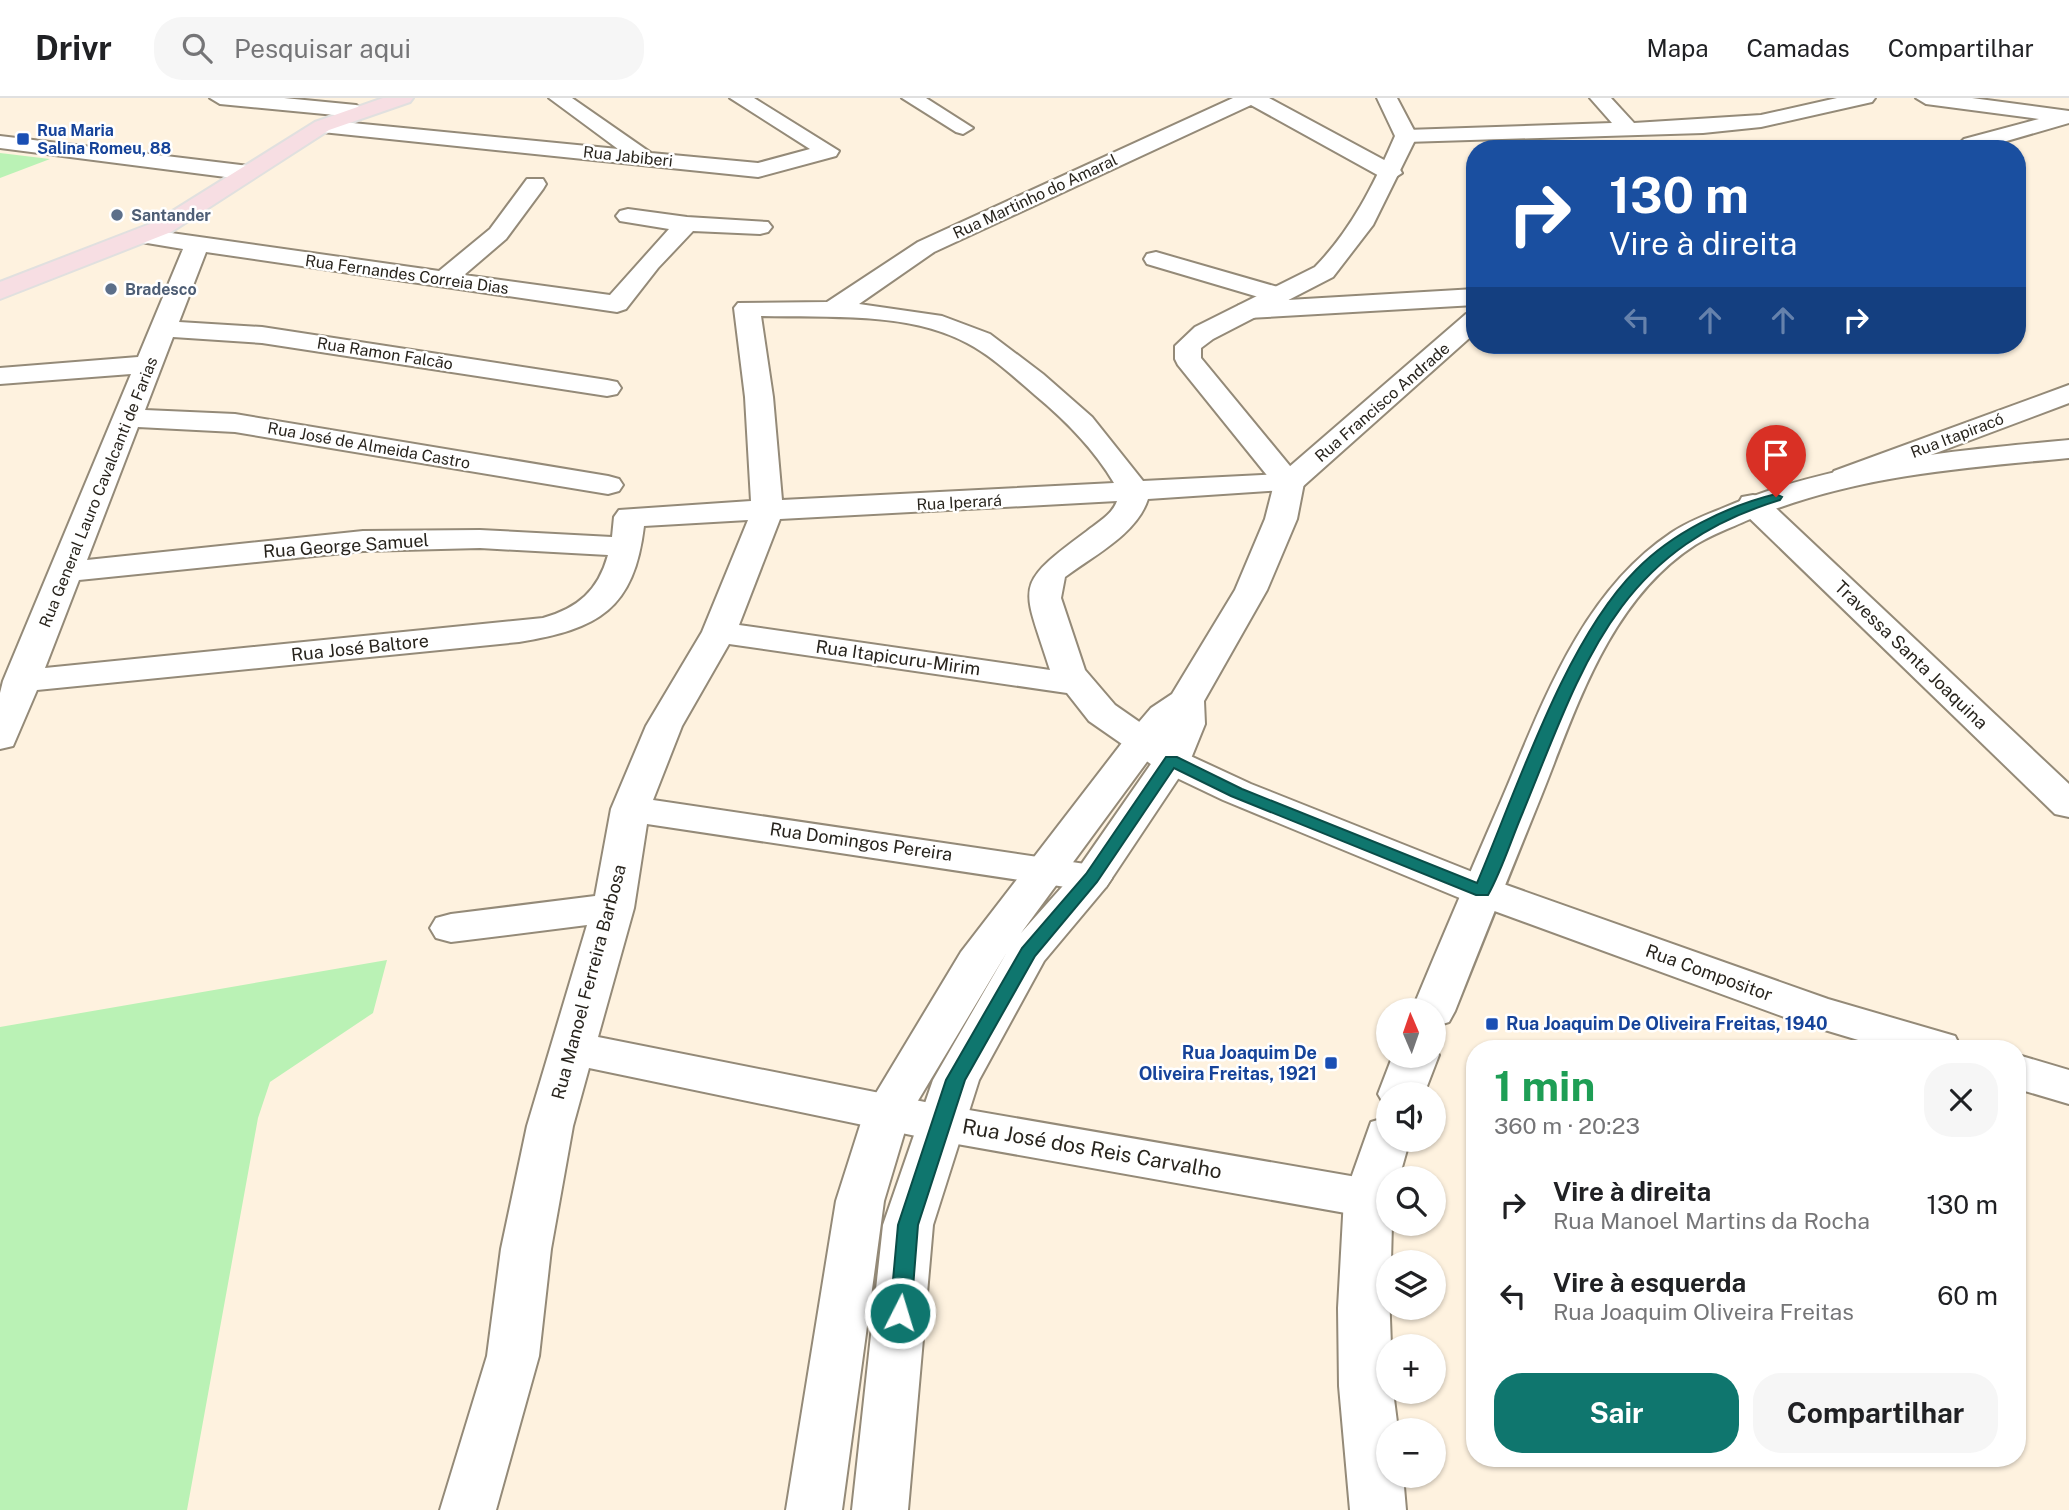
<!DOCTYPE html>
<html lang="pt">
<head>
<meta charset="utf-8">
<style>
	:root { --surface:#fff; --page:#f6f6f6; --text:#202124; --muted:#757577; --line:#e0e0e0; --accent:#0f766e }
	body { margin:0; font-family:"Public Sans",sans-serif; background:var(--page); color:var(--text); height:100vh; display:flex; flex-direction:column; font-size:26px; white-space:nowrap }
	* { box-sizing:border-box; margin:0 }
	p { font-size:23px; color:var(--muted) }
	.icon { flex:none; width:38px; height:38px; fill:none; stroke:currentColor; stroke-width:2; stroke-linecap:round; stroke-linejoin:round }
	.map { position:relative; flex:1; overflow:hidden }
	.details { position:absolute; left:1466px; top:942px; width:560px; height:427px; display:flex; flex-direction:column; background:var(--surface); border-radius:28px; box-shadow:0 2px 5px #0004 }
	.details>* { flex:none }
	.top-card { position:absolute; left:1466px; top:42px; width:560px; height:214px; border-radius:28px; box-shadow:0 2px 5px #0004; background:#1a4fa0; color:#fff; overflow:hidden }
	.needle { width:46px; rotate:358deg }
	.controls { position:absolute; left:1376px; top:900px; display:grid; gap:14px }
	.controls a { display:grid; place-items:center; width:70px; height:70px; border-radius:50%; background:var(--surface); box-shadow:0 2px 5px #0004; font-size:35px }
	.pin { position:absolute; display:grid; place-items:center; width:60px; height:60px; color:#fff; margin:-72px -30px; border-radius:50% 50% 50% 0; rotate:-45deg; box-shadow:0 0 7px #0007 }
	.pin .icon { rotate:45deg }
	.me { position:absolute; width:77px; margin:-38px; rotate:5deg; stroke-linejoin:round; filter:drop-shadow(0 0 5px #0008) }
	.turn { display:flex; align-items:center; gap:24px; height:147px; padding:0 28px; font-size:32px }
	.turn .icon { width:91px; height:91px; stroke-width:2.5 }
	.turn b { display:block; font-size:49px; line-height:60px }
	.lanes { display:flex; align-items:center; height:66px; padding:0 28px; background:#0003; justify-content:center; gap:35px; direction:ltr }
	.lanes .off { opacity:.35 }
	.round { display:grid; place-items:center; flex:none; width:74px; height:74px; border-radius:28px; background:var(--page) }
	.overview { display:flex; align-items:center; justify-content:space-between; height:119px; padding:0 28px }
	h1 { font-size:42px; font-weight:700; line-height:52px; color:#1e9e55 }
	.primary-button { display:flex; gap:14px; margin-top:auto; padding:14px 28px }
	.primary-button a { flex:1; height:80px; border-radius:28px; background:var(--accent); color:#fff; font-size:28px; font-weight:700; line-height:80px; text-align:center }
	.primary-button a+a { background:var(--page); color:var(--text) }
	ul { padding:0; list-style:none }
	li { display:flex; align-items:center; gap:21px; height:91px; padding:0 28px }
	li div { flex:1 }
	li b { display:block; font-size:26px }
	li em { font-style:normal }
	header { display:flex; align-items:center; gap:42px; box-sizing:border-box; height:98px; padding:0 35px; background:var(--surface); border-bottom:2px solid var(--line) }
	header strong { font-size:33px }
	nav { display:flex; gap:38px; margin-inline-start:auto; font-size:24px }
	.search { width:490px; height:63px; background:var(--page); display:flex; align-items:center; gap:18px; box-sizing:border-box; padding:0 24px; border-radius:28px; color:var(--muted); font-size:26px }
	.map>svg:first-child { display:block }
	.green { fill:#baf2b5 }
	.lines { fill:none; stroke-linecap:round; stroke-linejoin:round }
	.street-casing { stroke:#948a78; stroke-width:4 }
	.secondary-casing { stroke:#948a78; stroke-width:4 }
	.primary-casing { stroke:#e1e0df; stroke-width:4 }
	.street { fill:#fff; fill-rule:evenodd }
	.secondary { fill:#fff; fill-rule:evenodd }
	.primary { fill:#f7dee3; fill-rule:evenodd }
	.route { fill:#0f766e; stroke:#0a4d48; stroke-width:2 }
	.transit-dot { fill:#1a4fb4; stroke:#fff; stroke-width:2.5 }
	.service-dot { fill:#5c6f8a; stroke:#fff; stroke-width:2.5 }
	.labels { text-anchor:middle; stroke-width:5; stroke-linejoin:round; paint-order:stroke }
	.far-transit-label { font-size:16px; font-weight:bold; fill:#164399; stroke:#fff; text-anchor:start }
	.far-street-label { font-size:16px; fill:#28241d; stroke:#fff }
	.far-service-label { font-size:16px; font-weight:bold; fill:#4e5e75; stroke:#fff; text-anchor:start }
	.street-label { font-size:18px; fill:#28241d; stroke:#fff }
	.transit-label { font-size:18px; font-weight:bold; fill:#164399; stroke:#fff; text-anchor:start }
	.near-street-label { font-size:21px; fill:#28241d; stroke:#fff }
</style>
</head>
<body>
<header>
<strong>Drivr</strong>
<div class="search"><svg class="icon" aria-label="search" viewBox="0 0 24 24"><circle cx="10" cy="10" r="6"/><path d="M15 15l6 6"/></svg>Pesquisar aqui</div>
<nav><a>Mapa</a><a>Camadas</a><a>Compartilhar</a></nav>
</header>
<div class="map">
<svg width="2069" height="1412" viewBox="0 0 2069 1412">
	<rect width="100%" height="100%" fill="#fef2df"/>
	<!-- green -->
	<g class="green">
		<path d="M0,55l50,6 -50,19z"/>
		<path d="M387,862l-14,53 -103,69 -12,36 -71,392h-187v-483z"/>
	</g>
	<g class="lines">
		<!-- street casing -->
		<g class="street-casing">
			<g id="street">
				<path d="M210,0h74l72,7 10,6 -10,6 -136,-13z"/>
				<path d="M549,0h23l79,55 107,10 52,-14 -80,-51h24l85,53 -3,5 -78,21 -436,-45 -10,-6 10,-6 296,29z"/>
				<path d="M902,0h24l47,30 -10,6 -7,-2z"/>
				<path d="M1233,0h36l130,70 3,5 -11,7 -8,-2 -132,-73 -317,147 -75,52 83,12 48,18 53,40 49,43 51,64 138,-7 185,-160 9,-2v21l-175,156 -152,10c-11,35 -55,57 -83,78l-4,21 24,72 30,35 69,48 67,31 244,97 333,118 127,37 6,12h-76l-87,-26 -331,-121 -244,-101 -65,-31 -69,-48 -22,-28 -338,-49 -47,82 -29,74 439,65 14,4 6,9 -6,9 -14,4 -445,-67 -13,84 -36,129 342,68 428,74 17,5 3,5 -3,23 -17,5 -428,-76 -351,-73 -16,58 -22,123 -12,107 -43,154h-56l47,-154 14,-107 26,-123 60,-201 -136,17 -15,-4 -6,-10 6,-10 15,-4 144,-18 16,-87 35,-83 56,-94 46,-112 -104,6c-10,83 -45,103 -125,116l-482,48 -24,56 -13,3v-56l3,-12 128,-307 -131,10v-16l138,-11 45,-108 -48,-8 -4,-5 4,-5 8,-2 296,42 51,-42 37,-50h16l3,5 -3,5 -37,50 -42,36 146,20 59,-66 -49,-8 -4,-5 4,-5 8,-2 59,8 81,5 4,5 -4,5 -8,2 -67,-3 -35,37 -32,41 -9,3 -411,-60 -27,70 83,5 345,53 10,2 4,6 -4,6 -10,2 -345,-53 -89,-6 -28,73 90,4 373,62 11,3 4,6 -4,6 -11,3 -373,-62 -97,-5 -51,133 276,-29 117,-1 132,7 2,-20 5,-7 132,-9 -6,-104 -11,-89 4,-5 89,-1 91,-60zM761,218c66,2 146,-5 206,27 25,13 47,34 68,52 30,25 59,54 79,88l-332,17 -9,-103zM1117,403c-5,14 -19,21 -30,30 -76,56 -64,53 -37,139l-311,-45 41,-106zM480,450l128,7c-10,36 -30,53 -65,63l-498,50 34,-88 284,-29z"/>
				<path d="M1590,0h21l23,25 127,-8 76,-17h38l-3,4 -111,25 -58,6 -297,9 -11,-6 11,-6 206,-7z"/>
				<path d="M1916,0h56l97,13v12l-90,26h-25l10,-10 75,-20 -113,-15z"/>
				<path d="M0,38l249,30 11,7 -11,7 -249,-32z"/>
				<path d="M1156,154l132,38 4,5 -4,5 187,-11v16l-227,13 -9,-3 -4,-5 4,-5 33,-4 -125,-37 -3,-5 3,-5z"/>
				<path d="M2069,287v18l-213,80 -11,3 -11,-3 -4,-6 4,-6z"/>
				<path d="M1753,397l11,2 305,287v33l-14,-3 -313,-303 -4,-7 4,-7z"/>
				<path d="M2018,957l51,15v34l-51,-15z"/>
			</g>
		</g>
		<!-- secondary casing -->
		<g class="secondary-casing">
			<g id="secondary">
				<path d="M1377,0h20l20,38 -44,89 -40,52 -120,62 -12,9v10l103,125 -7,36 -30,71 -63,111 1,23 -15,37 -84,126 -62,74 -65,119 -46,145 -25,285h-56l31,-285 50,-145 74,-128 -97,162 -26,87 -42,309h-56l50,-309 28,-88 97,-161 167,-217 23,-27 21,-14 63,-104 30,-71 9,-35 -96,-119 -3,-6v-13l20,-19 120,-60c37,-38 59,-83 80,-131zM1160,646l-7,17 -75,108 -57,64z"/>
				<path d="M2069,342v18c-109,10 -220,18 -321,62 -18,8 -37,15 -53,25 -88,57 -120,168 -157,259 -28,69 -56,138 -83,207l-6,11 -16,5v-17h-21c29,-70 59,-140 89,-209 41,-96 79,-207 170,-268 16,-11 35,-18 52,-25 110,-47 229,-57 346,-68z"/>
				<path d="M1433,948l6,9 -15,39h-36v13l-3,-1 -7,-12 15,-39h40z"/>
				<path d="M1388,1019v22h22l-11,39h-11v45h4l-1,39h-3l3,84h-3v45h5l5,39h-10v45h15l3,35h-56l-11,-124 -1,-78 6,-110 27,-76z"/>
			</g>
		</g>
		<!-- primary casing -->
		<g class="primary-casing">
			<path id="primary" d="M383,0h30l-3,4 -81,28 -158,102 -171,67v-17l155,-60 160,-100z"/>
		</g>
		<!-- street -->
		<use href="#street" class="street"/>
		<!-- secondary -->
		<use href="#secondary" class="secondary"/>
		<!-- primary -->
		<use href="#primary" class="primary"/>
	</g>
	<!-- route -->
	<path class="route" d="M1776,396l6,3 -2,3c-165,50 -198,168 -257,312 -12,28 -21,58 -35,83h-12l-245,-99 -57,-28 -77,114 -62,74 -70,124 -47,145 -7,88 -3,7 -8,2 -7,-2 -3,-7 8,-88 48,-145 76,-132 64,-74 80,-117h11l65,32 235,94c40,-94 88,-242 159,-313 36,-37 91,-64 140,-76z"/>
	<!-- markers -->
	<g class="transit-dot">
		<rect x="16" y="34" width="14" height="14" rx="3.5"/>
		<rect x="1485" y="919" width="14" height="14" rx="3.5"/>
		<rect x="1324" y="958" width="14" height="14" rx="3.5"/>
	</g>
	<g class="service-dot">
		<circle cx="117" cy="117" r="7"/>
		<circle cx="111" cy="191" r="7"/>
	</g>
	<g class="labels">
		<!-- far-transit labels -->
		<g class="far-transit-label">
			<text x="37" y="38">Rua Maria<tspan x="37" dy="18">Salina Romeu, 88</tspan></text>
		</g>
		<!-- far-street labels -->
		<g class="far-street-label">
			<text transform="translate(628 58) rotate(6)" y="6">Rua Jabiberi</text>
			<text transform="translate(1035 98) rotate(-25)" y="6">Rua Martinho do Amaral</text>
			<text transform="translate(407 176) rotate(8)" y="6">Rua Fernandes Correia Dias</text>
			<text transform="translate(385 255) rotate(9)" y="6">Rua Ramon Falcão</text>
			<text transform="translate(1382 304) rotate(-41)" y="6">Rua Francisco Andrade</text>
			<text transform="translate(1957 337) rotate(-21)" y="6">Rua Itapiracó</text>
			<text transform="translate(369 347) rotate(10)" y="6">Rua José de Almeida Castro</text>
			<text transform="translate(98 394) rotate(-68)" y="6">Rua General Lauro Cavalcanti de Farias</text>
			<text transform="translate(959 404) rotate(-3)" y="6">Rua Iperará</text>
		</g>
		<!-- far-service labels -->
		<g class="far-service-label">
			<text x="131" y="123">Santander</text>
			<text x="125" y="197">Bradesco</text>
		</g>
		<!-- street labels -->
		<g class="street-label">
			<text transform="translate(346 448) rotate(-4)" y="6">Rua George Samuel</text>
			<text transform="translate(360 550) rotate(-6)" y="6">Rua José Baltore</text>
			<text transform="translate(1911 557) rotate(44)" y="6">Travessa Santa Joaquina</text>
			<text transform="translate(898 560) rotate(8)" y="6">Rua Itapicuru-Mirim</text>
			<text transform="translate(861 744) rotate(8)" y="6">Rua Domingos Pereira</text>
			<text transform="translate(1709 875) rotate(20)" y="6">Rua Compositor</text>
			<text transform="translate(589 884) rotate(-75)" y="6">Rua Manoel Ferreira Barbosa</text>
		</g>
		<!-- transit labels -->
		<g class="transit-label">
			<text x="1506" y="932">Rua Joaquim De Oliveira Freitas, 1940</text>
			<text x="1317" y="961" text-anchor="end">Rua Joaquim De<tspan x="1317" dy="21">Oliveira Freitas, 1921</tspan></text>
		</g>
		<!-- near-street labels -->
		<g class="near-street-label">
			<text transform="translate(1092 1051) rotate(10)" y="7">Rua José dos Reis Carvalho</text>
		</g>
	</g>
</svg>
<div class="controls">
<a><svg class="needle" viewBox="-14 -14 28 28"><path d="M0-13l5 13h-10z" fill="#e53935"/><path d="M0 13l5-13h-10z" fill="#757577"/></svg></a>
<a><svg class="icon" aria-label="sound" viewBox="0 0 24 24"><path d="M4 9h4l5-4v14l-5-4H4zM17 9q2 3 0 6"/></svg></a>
<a><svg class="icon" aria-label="search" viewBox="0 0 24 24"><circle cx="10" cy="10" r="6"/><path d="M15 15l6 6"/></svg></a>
<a><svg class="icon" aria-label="layers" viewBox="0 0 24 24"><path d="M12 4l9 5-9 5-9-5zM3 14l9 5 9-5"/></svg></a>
<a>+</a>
<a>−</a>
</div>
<div class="pin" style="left:1776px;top:399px;background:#d93025"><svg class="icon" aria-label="arrive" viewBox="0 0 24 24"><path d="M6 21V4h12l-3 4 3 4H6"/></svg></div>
<svg class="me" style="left:900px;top:1215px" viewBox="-20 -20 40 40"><circle r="17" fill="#0f766e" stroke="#fff" stroke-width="3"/><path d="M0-11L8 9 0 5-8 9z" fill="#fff"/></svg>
<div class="top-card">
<div class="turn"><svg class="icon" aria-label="right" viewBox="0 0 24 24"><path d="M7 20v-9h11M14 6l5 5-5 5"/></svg><div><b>130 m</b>Vire à direita</div></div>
<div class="lanes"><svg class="icon off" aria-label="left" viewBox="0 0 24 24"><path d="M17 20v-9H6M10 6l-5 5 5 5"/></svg><svg class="icon off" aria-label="ahead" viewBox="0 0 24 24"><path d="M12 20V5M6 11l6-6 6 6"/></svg><svg class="icon off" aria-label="ahead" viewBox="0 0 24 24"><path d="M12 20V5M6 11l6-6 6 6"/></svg><svg class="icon" aria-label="right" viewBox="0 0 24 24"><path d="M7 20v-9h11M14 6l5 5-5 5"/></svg></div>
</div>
<section class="details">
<div class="overview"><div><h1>1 min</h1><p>360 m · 20:23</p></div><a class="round"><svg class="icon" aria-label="close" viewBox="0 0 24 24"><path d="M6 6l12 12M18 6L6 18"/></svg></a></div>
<ul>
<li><svg class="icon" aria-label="right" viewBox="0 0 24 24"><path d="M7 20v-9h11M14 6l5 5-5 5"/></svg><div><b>Vire à direita</b><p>Rua Manoel Martins da Rocha</p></div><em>130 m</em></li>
<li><svg class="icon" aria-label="left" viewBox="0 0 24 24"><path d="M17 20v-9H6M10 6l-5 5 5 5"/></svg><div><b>Vire à esquerda</b><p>Rua Joaquim Oliveira Freitas</p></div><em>60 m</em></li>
</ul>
<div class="primary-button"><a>Sair</a><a>Compartilhar</a></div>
</section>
</div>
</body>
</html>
